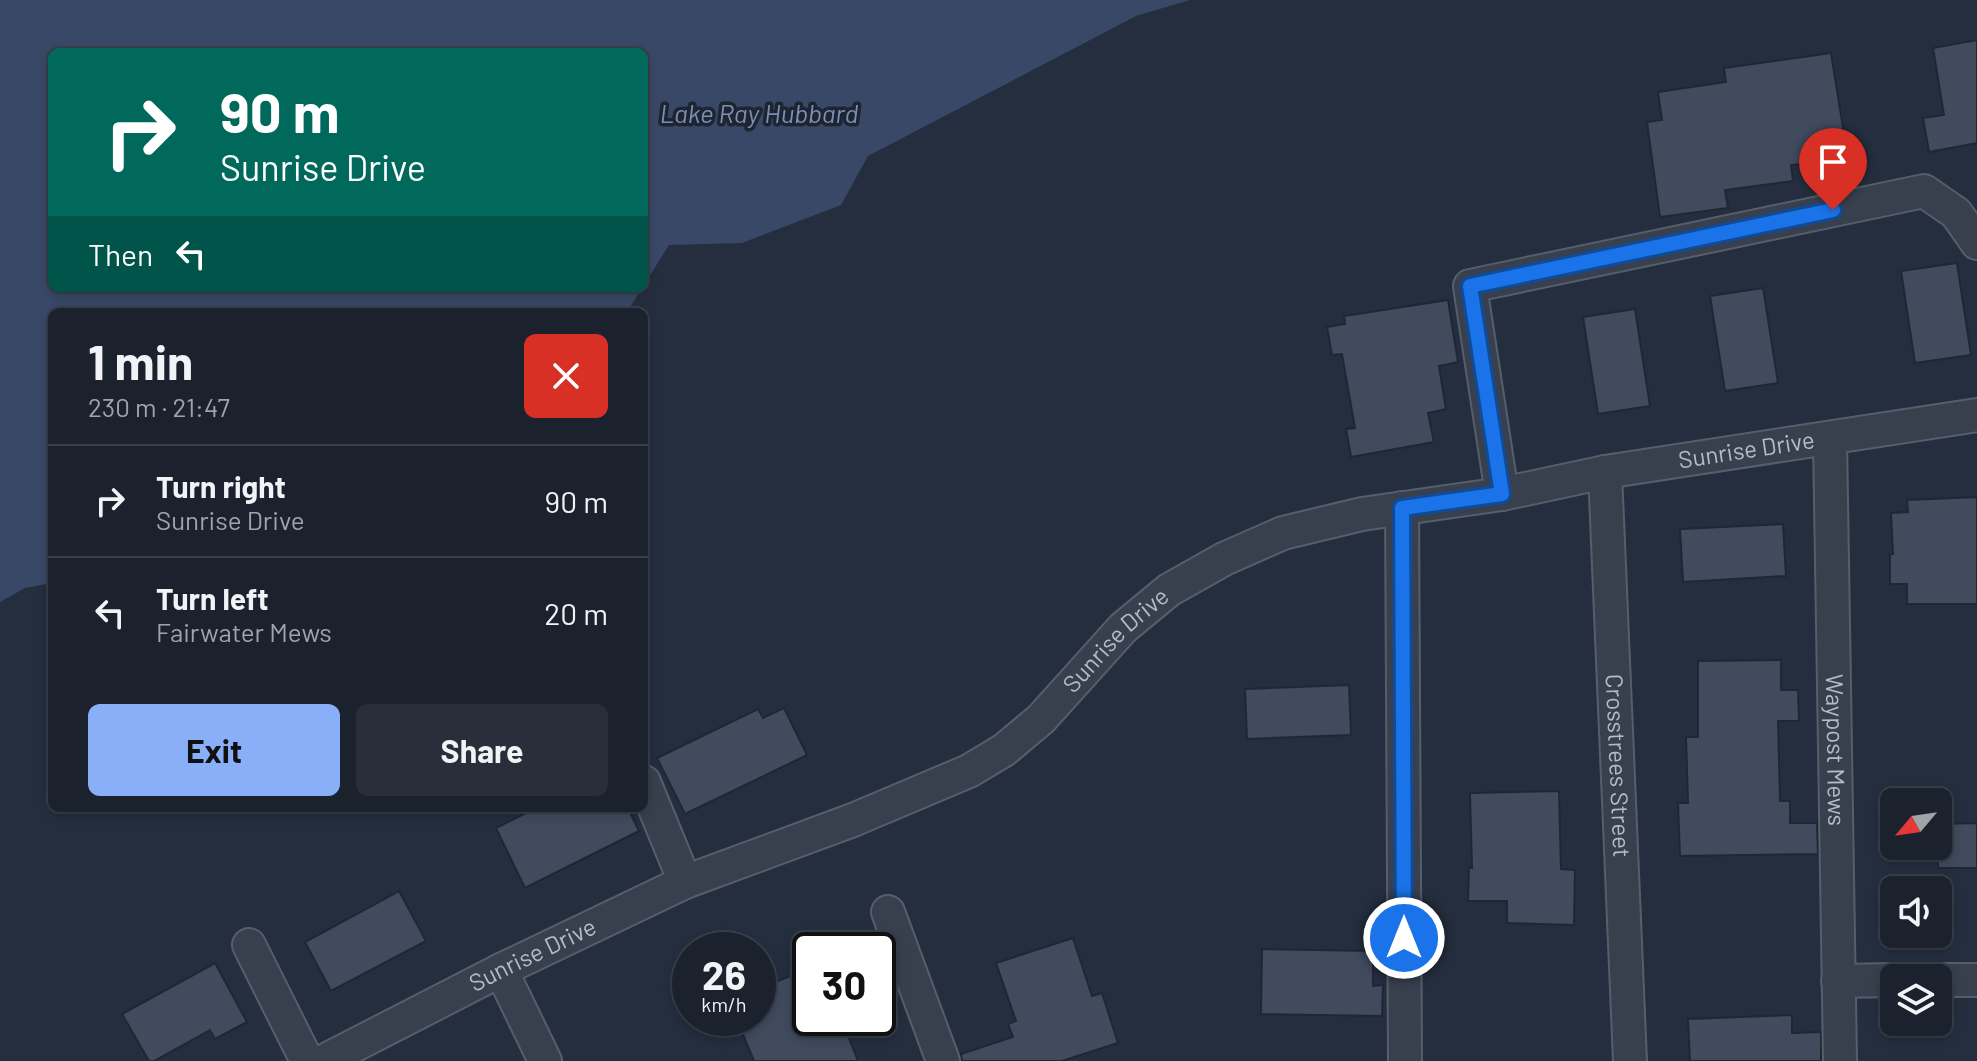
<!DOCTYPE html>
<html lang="en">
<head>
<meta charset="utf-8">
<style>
	:root { --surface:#1b222e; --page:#282f3a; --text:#f1f3f6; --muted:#a0a4aa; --line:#393f4a; --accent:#8aaff9 }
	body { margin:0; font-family:Barlow,sans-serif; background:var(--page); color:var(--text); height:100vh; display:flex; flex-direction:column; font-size:30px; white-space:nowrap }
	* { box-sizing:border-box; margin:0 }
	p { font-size:26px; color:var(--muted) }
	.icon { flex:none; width:44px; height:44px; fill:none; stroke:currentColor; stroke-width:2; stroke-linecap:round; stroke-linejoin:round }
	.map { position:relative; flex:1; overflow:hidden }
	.drawer { position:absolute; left:48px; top:308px; width:600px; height:504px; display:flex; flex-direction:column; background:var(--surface); border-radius:12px; box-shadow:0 4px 12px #0003,0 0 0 2px var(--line) }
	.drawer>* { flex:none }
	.banner { position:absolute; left:48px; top:48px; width:600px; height:244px; border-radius:12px; box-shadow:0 4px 12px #0003,0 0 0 2px var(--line); background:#00695c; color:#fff; overflow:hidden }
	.needle { width:52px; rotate:241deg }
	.controls { position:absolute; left:1880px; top:788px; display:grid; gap:16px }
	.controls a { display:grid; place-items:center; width:72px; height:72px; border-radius:12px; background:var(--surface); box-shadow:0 4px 12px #0003,0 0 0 2px var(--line); font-size:40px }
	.speed { position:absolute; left:672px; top:932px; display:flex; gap:16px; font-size:40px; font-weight:700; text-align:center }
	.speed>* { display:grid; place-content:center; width:104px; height:104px; border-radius:50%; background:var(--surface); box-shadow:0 4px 12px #0003,0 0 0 2px var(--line); line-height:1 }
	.speed small { font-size:20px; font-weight:400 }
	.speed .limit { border:4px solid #111; border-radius:12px; background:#fff; color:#111 }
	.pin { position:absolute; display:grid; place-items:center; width:68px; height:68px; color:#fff; margin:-82px -34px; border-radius:50% 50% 50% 0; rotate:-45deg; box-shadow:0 0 8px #0007 }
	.pin .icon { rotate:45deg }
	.me { position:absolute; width:88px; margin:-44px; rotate:0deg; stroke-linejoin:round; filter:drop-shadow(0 0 6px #0008) }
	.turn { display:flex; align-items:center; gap:28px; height:168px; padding:0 40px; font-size:36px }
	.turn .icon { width:104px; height:104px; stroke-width:2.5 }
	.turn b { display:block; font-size:56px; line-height:68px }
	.then { display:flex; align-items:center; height:76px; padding:0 40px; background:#0003; gap:16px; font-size:30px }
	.round { display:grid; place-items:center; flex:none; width:84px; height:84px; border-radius:12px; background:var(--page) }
	.overview { display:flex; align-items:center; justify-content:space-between; height:136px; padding:0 40px }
	h1 { font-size:48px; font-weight:700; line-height:60px }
	.cta { display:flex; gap:16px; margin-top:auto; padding:16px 40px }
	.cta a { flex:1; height:92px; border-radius:12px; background:var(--accent); color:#111; font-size:32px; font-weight:700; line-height:92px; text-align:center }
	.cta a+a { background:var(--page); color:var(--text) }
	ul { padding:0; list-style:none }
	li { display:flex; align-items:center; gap:24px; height:112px; padding:0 40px; border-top:2px solid var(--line) }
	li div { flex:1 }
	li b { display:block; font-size:30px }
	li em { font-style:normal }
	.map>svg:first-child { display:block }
	.water { fill:#384866 }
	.building { fill:#404b5e; stroke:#1f2735; stroke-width:2 }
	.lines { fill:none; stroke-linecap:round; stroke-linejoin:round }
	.street-casing { stroke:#565e6c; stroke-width:36 }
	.street { stroke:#38404e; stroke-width:32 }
	.route-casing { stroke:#114b97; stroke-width:20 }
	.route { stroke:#1a73e8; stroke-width:14 }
	.labels { text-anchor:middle; stroke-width:7; stroke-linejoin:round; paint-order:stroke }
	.street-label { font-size:24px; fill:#b4bbc9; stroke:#1d2533 }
	.water-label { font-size:26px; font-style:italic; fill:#7c8fb2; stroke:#1d2533 }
</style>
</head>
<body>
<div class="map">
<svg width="1977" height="1061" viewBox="0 0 1977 1061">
	<rect width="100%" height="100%" fill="#242e3e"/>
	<!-- water -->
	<path class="water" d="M0,0h1190l-54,16 -268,140 -27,49 -99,38 -73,2 -25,40v-233h-592v236h590l-15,24h-575v271l-27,5 -25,14z"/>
	<!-- building -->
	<g class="building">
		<path d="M1977,40v103l-48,9 -6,-34 21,-3 -11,-67z"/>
		<path d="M1831,53l13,81 -24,4 3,23 -32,4 2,16 -68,9 3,18 -68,9 -13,-95 15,-2 -4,-28 68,-10 -2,-14z"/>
		<path d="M1957,263l14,92 -56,8 -14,-92z"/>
		<path d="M1763,288l15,95 -53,8 -15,-95z"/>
		<path d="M1448,300l10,62 -19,4 7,43 -18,4 6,29 -83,15 -5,-28 9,-1 -13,-74 -10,1 -5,-28 18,-3 -1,-8z"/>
		<path d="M1635,309l15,97 -52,8 -15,-97z"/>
		<path d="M1977,497v107h-70v-20h-17v-30h3l-2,-41 17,-1 -1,-12z"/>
		<path d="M1783,524l3,52 -103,6 -3,-53z"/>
		<path d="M1781,660v30h17l1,31h-21l2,80h10v22h27l1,31 -138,2 -2,-53h10l-2,-66h12v-76z"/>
		<path d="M1349,685l2,50 -104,4 -2,-50z"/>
		<path d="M784,708l23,47 -122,59 -28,-56 101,-49 5,9z"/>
		<path d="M1559,791l2,78 14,1 -1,55 -67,-2v-22h-39l1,-34 3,1 -2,-75z"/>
		<path d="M536,808h92l11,23 -114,57 -29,-60z"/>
		<path d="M1977,823v45h-39v-44z"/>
		<path d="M399,891l27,50 -95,50 -26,-49z"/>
		<path d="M1073,938l19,58 10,-3 16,50 -56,18h-100l-1,-7 52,-17 -5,-13 8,-3 -20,-58z"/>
		<path d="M1262,949l111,2v35l10,-1 -1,31 -121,-2z"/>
		<path d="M215,963l32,59 -32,17 -5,-9 -56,31h-5l-27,-47z"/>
		<path d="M810,968v50h31l17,43h-104l-18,-43h22v-29z"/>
		<path d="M1792,1015v18l29,-1v29h-131l-2,-42z"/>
	</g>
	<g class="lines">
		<!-- street casing -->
		<g class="street-casing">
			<g id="street">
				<path id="s1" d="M1830,438l10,623"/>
				<path id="s2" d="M1605,472l25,589"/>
				<path d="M1502,494l-32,-208 454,-95 32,22 21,30"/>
				<path d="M1402,508l3,553"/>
				<path d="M644,782l41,100"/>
				<path d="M888,912l55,149"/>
				<path d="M249,945l58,116"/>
				<path d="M501,970l44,91"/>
				<path d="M1938,980h39"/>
				<path d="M1838,981l56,-1"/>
				<path id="s3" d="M324,1061l177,-91 184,-88 168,-62 116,-49 35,-21 37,-31 82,-91 46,-38 55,-31 59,-26 79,-19 140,-20 103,-22 372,-57"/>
			</g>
		</g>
		<!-- street -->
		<use href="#street" class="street"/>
	</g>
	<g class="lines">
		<!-- route casing -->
		<g class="route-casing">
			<path id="route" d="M1404,938l-2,-430 100,-14 -32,-208 363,-76"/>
		</g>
		<!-- route -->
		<use href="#route" class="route"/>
	</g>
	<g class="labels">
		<!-- street labels -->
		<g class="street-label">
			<text dy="8" stroke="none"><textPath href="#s3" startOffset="1578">Sunrise Drive</textPath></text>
			<text dy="8" stroke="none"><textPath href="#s3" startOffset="906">Sunrise Drive</textPath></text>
			<text dy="8" stroke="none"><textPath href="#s1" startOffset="312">Waypost Mews</textPath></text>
			<text dy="8" stroke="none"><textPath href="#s2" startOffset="294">Crosstrees Street</textPath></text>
			<text dy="8" stroke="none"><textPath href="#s3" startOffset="234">Sunrise Drive</textPath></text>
		</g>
		<!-- water labels -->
		<g class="water-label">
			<text x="759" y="123">Lake Ray Hubbard</text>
		</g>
	</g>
</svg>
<div class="controls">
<a><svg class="needle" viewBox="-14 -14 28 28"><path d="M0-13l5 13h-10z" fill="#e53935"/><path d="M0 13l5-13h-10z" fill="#a0a4aa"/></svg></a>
<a><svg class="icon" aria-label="sound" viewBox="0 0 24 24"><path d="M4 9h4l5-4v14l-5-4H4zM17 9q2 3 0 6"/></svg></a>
<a><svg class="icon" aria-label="layers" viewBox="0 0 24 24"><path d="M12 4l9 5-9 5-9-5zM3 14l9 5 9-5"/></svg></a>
</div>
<div class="speed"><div>26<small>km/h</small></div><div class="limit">30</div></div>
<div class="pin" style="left:1833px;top:210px;background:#d93025"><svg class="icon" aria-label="arrive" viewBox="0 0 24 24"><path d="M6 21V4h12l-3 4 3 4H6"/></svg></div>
<svg class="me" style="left:1404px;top:938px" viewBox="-20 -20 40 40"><circle r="17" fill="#1a73e8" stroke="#fff" stroke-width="3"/><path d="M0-11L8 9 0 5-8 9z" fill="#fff"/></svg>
<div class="banner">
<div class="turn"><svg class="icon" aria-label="right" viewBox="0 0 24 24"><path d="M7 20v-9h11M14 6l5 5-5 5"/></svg><div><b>90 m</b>Sunrise Drive</div></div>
<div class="then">Then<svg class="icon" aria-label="left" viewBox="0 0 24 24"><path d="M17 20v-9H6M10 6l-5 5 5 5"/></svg></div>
</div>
<section class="drawer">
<div class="overview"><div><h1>1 min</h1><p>230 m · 21:47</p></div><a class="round" style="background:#d93025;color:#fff"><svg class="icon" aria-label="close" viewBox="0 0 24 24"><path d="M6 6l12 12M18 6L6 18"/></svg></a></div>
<ul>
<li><svg class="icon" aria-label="right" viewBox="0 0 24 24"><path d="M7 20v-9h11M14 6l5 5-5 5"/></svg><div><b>Turn right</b><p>Sunrise Drive</p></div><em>90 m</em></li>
<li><svg class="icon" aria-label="left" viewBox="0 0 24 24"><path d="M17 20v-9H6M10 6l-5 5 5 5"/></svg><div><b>Turn left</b><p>Fairwater Mews</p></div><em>20 m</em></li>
</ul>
<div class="cta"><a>Exit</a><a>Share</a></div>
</section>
</div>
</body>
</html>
